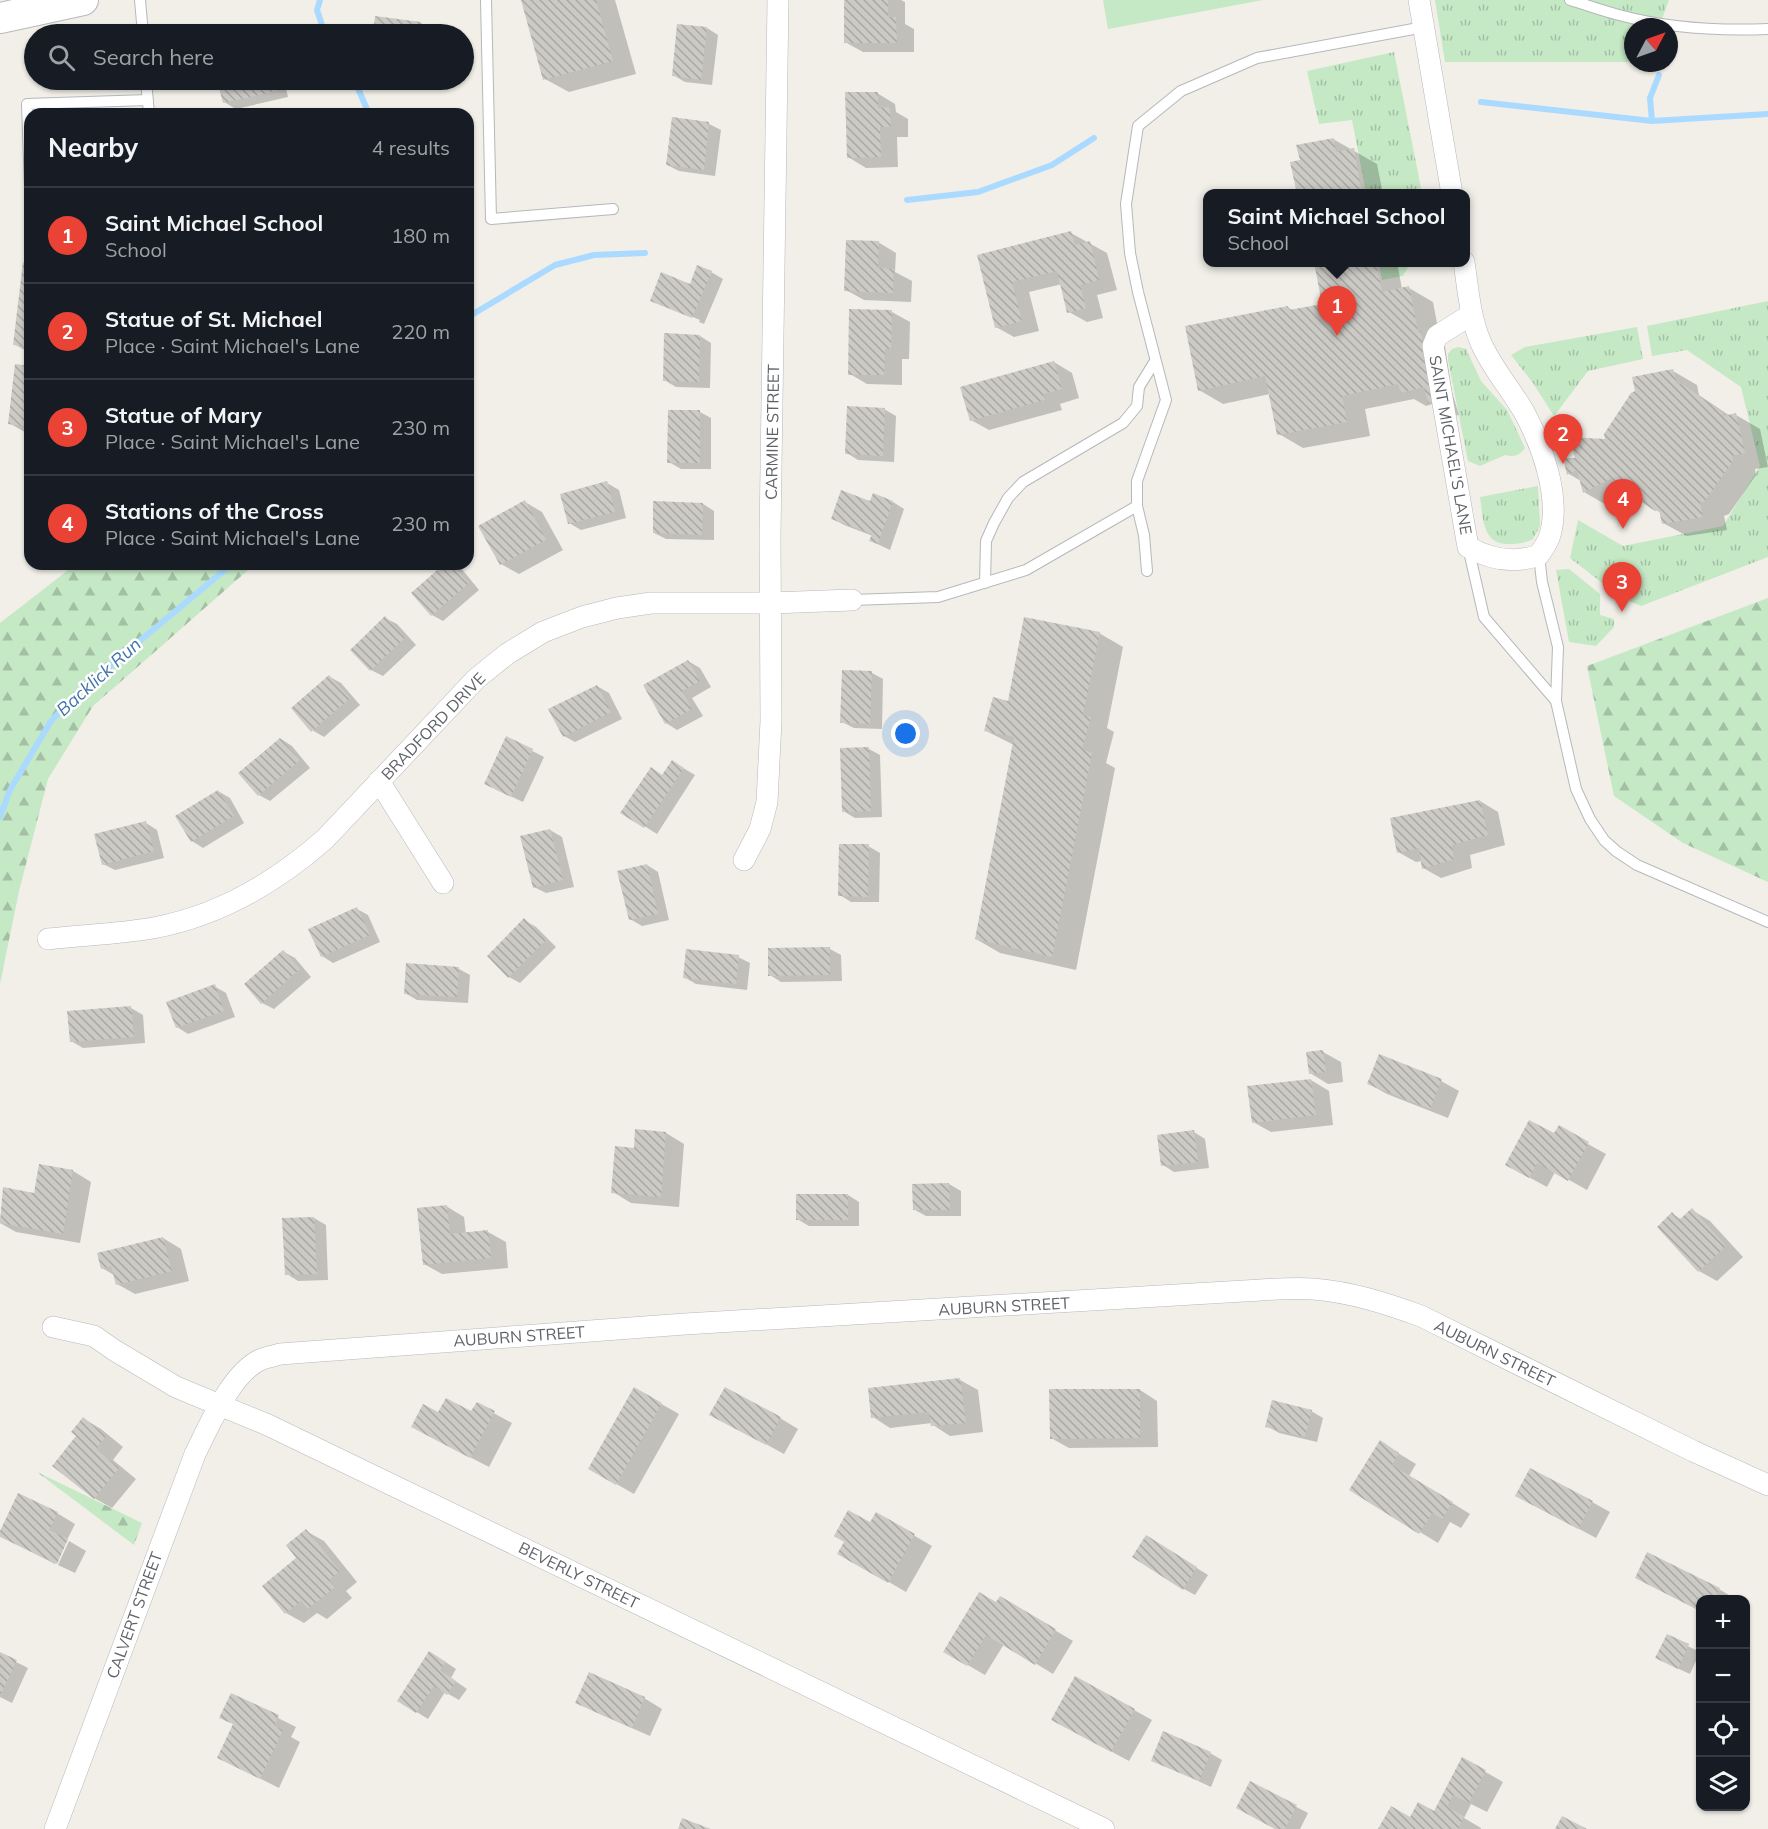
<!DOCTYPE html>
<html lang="en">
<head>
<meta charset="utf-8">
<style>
  body { margin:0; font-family:Mulish,sans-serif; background:#242831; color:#f1f3f6 }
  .controls { position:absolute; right:18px; bottom:18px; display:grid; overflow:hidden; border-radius:12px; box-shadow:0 2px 4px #0004 }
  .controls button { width:54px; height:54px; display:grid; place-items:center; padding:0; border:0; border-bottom:2px solid #363941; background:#171b24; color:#f1f3f6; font:30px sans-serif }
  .compass { position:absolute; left:1624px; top:18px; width:54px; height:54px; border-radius:50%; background:#171b24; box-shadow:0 2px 4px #0004; rotate:49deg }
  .you { position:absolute; left:906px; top:734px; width:21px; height:21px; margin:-15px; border:4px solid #fff; border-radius:50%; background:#1a73e8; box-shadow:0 0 0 9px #1a73e833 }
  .badge { display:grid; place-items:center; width:39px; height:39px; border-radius:50%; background:#ea4335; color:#fff; font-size:20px; font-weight:700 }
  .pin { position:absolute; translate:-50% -50px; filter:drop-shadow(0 2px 3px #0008) }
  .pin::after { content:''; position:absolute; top:32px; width:21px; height:18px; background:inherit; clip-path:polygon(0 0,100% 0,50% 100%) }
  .popup { position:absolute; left:1203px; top:189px; width:267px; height:78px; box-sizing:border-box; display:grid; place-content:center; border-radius:12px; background:#171b24; filter:drop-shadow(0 2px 4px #0005); font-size:20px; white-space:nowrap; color:#9ea1a6 }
  .popup b { font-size:22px; color:#f1f3f6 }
  .popup::after { content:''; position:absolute; left:50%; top:100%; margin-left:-12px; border:12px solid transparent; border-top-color:#171b24 }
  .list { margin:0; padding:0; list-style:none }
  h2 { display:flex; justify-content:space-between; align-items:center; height:78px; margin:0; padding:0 24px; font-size:26px }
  h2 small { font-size:20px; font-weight:400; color:#9ea1a6 }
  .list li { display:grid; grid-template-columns:39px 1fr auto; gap:18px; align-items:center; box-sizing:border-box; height:96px; padding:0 24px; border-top:2px solid #363941 }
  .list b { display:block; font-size:22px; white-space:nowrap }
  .list p { margin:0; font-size:20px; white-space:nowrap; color:#9ea1a6 }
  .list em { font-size:20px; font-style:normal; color:#9ea1a6 }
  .icon { flex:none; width:33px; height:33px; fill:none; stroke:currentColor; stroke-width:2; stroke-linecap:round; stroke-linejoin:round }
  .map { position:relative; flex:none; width:1768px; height:1829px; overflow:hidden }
  .search { position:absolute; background:#171b24; box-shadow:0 2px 4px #0004; left:24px; top:24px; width:450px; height:66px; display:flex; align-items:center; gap:15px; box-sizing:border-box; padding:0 21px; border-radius:33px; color:#9ea1a6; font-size:22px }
  .panel { position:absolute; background:#171b24; box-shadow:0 2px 4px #0004; left:24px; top:108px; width:450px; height:462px; border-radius:18px }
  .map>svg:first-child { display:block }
  .grass { fill:url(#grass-tufts) }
  .forest { fill:url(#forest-firs) }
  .pitch { fill:#c5e8c5 }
  .shadow { fill:#0003 }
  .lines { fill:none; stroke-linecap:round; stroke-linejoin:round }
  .stream { stroke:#aadaff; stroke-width:6 }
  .building { fill:url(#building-back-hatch) }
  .lane-casing { stroke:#b5b8bc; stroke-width:12 }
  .street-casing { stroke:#b5b8bc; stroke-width:22 }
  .secondary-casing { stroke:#b6babf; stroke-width:32 }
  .lane { stroke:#fff; stroke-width:10 }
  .street { stroke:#fff; stroke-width:21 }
  .secondary { stroke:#fff; stroke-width:30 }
  .labels { text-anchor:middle; stroke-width:5; stroke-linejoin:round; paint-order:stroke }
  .street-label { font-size:16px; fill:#5f6368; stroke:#fff }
  .water-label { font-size:18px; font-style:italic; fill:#4174aa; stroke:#fff }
</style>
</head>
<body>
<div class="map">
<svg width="1768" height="1829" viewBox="0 0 1768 1829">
  <defs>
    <pattern id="grass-tufts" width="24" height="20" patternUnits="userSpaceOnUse" patternTransform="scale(1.5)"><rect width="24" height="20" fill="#c5e8c5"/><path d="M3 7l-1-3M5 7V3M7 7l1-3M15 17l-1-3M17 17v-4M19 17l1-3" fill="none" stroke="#a3c0a4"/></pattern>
    <pattern id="forest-firs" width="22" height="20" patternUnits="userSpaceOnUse" patternTransform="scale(1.5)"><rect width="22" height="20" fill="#c5e8c5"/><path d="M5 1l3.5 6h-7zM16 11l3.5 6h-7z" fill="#a3c0a4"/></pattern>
    <pattern id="building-back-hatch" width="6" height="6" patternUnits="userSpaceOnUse" patternTransform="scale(1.5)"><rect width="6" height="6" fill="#cccac5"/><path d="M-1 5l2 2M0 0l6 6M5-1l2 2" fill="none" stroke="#a9a8a4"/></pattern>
  </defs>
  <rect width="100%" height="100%" fill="#f1efe8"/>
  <path class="grass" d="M1435 0H1669L1659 27H1633V62H1445Z
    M1394 52 1422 193H1366L1352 120 1319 124 1307 71Z
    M1379 263V262L1410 263 1403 276 1382 280Z
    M1768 301V557L1641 606 1629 601 1627 588 1610 589 1570 558 1578 520 1623 546 1723 526 1760 466 1741 387 1687 350 1652 356 1647 326Z
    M1637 327 1643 359 1588 371 1554 416 1533 383 1511 355 1525 347Z
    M1458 347 1466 349 1481 381 1507 410 1525 448C1519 456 1514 457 1505 455L1480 466 1468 461 1448 360V354L1452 349Z
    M1538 486 1540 526 1533 539C1526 543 1518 544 1509 544 1482 545 1483 517 1480 497Z
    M1569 569 1600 594V615L1614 619V627L1596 646 1569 642 1556 570Z"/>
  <path class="forest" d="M76 564H255L93 706 48 779 19 891 0 984V623Z
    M1768 598V882L1683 843 1614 796 1587 666Z
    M37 1472 142 1523 134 1545Z"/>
  <path class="pitch" d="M1103 0H1263L1108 29Z"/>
  <path class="shadow" d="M523 0H615L636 74 569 92 545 79Z
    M845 0H901L905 2V24L914 29V52H863L845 42Z
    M376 18 421 23 432 30V34H374Z
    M707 28 718 35 712 85 685 82 673 75Z
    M219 80H284L288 97 236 109 224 102Z
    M877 93 895 104 896 112 908 119V137H897L898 167 866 168 848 157Z
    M673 119 709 124 721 130 715 176 679 171 667 165Z
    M1333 139 1377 164 1383 194H1299L1302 161Z
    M1071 233 1107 253 1117 290 1097 295 1103 318 1087 322 1069 312 1062 284 1029 292 1039 331 1014 337 996 327 979 256Z
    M878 242 896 253 895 272 912 281 911 302 864 300 846 290Z
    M1314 262H1397L1402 289 1409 288 1433 302 1441 344 1445 346 1452 392 1459 415 1454 416 1433 404 1426 406 1414 399 1365 409 1370 436 1303 448 1279 434 1270 394 1223 404 1199 390 1287 307 1294 311 1324 305Z
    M30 264V353L14 344Z
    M711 272 723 279 704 324 699 322 700 320 662 304V306L652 300 691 286Z
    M892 312 910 322 909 359H902V385L867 384 850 374Z
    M700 336 711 343 710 388 676 387 664 380Z
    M1054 362 1072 373 1079 398 1060 404 1062 410 989 430 971 420Z
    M30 368V435L9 423Z
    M1673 371 1697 385 1699 395 1730 416 1736 415 1760 429 1768 467 1755 469 1756 475 1729 514 1724 516 1727 530 1687 536 1663 523 1661 513 1631 494 1608 506 1584 492 1581 481 1569 474 1576 460 1607 440Z
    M884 409 896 416 894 462 858 460 847 453Z
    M700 412 711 418V469H681L669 462Z
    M607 483 619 490 626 518 581 530 569 523Z
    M874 495 893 502 904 509 890 550 871 541 873 536 844 525 833 519 871 503Z
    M525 502 542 512 563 550 519 574 501 564Z
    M703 504 714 511V540L666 539 654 533Z
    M446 564H453L461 568 479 590 443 621 432 615Z
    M385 618 397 624 416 645 383 676 371 670Z
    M1099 633 1123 647 1107 728 1114 732 1106 763 1115 768 1076 970 1000 953 976 939 1014 745 986 731 1009 703Z
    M688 661 700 668 711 687 692 698 703 716 677 730 666 723Z
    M872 673 883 679 882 729 854 728 842 722Z
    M330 677 341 683 360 705 324 737 312 730Z
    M597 686 609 693 622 719 575 742 564 736Z
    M507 738 544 757 523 802 497 790Z
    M281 739 292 746 310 768 270 801 259 795Z
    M869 749 880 755 882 817 855 818 843 811Z
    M673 762 695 775 657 834 622 812 663 776Z
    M218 791 230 798 244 823 203 848 192 841Z
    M1480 801 1498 812 1505 845 1470 855 1472 868 1441 878 1423 868 1422 861 1416 862 1398 852Z
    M146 823 157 830 164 858 115 870 103 864Z
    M550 830 562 837 574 887 546 893 534 887Z
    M868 846 880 853 879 902H851L840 895Z
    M647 865 658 872 669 920 642 926 630 919Z
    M357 909 368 915 380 942 333 963 322 956Z
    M524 920 536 927 556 947 520 983 509 977Z
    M830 949 841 955 842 981 781 982 770 975Z
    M284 952 295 958 311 977 274 1009 262 1003Z
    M738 957 750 963 747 990 696 984 684 977Z
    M459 969 470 975 468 1003 417 1000 405 993Z
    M214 986 226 993 235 1017 188 1034 177 1027Z
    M131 1008 143 1015 145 1043 83 1048 71 1041Z
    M1323 1052 1341 1062 1343 1082 1328 1084 1310 1073Z
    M1311 1080 1329 1091 1333 1125 1271 1132 1253 1122Z
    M1441 1081 1459 1091 1448 1118 1387 1094 1369 1084Z
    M1559 1128 1606 1154 1587 1190 1555 1172 1547 1187 1525 1175Z
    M1194 1132 1205 1139 1209 1168 1174 1172 1163 1165Z
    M666 1133 684 1144 679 1207 631 1203 613 1192 635 1149Z
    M73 1171 91 1182 80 1243 16 1232 0 1223 4 1189 36 1194Z
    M949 1184 961 1191V1216H926L915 1210Z
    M848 1195 859 1202V1226H809L797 1219Z
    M446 1206 464 1217 466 1234 488 1232 506 1242 508 1268 442 1274 424 1264Z
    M1692 1210 1710 1221 1743 1257 1717 1281 1699 1271 1673 1214 1682 1220Z
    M314 1218 326 1225 328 1280 298 1281 287 1274 284 1220Z
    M163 1238 181 1249 189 1281 135 1294 117 1284 114 1275 102 1268Z
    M960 1380 978 1390 983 1432 950 1436 933 1425 932 1423 890 1428 873 1417Z
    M635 1389 679 1414 634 1494 590 1469Z
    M1140 1390 1157 1401 1158 1447 1069 1448 1051 1438Z
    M477 1404 512 1423 489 1467 431 1437 439 1414 472 1413Z
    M1311 1411 1323 1418 1317 1442 1279 1433 1267 1426Z
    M780 1418 798 1429 784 1454 729 1424Z
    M84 1419 101 1429 123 1447 113 1460 136 1479 112 1508 94 1498 78 1435Z
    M1398 1453 1416 1464 1409 1476 1470 1514 1461 1528 1450 1522 1438 1543 1351 1490Z
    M1592 1502 1610 1512 1596 1538 1535 1505Z
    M57 1513 75 1524 55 1564 0 1536V1534Z
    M877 1514 932 1546 906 1592 839 1553 870 1525Z
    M306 1531 324 1541 357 1582 346 1591 352 1598 327 1619 317 1613 304 1623 286 1613Z
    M69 1541 86 1551 75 1573 58 1565Z
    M1158 1544 1208 1575 1195 1595 1184 1589Z
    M1637 1578 1719 1589 1737 1600H1700V1611Z
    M1001 1598 1073 1641 1053 1674 1004 1644 985 1675 945 1652 997 1604Z
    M1667 1636 1700 1652 1690 1674 1668 1664Z
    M0 1654 28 1668 12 1703 0 1697Z
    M441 1659 456 1669 451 1678 467 1689 459 1700 445 1692 428 1719 399 1701Z
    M232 1695 296 1727 291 1737 300 1742 279 1788 219 1758 235 1725 221 1717Z
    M644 1698 662 1709 650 1736 595 1712 577 1702Z
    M1134 1710 1152 1720 1129 1761 1071 1730Z
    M1210 1753 1222 1760 1211 1787 1153 1760Z
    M1463 1759 1503 1782 1487 1812 1471 1804 1464 1818 1481 1828V1829H1382L1434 1813Z
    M1250 1783 1308 1813 1300 1829H1277Z"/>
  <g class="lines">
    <path class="stream" d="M320 0 317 10 325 34
      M351 80 357 86 369 114
      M1481 102 1652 121 1768 114
      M1652 121 1650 98 1659 75
      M907 200 978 192 1052 165 1094 138
      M468 317 555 265 594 255 645 253
      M0 817 10 790 51 721 82 689 232 564"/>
  </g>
  <path class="building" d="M521 0H596L613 61 543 80Z
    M844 0H888V17H896L897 43H844Z
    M375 16 421 22 420 34H373Z
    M677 24 707 27 701 80 672 76Z
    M217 80H274L277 91 223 103Z
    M845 92H878V108L890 107 891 127H880L881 157 847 158Z
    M672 117 709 122 704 170 666 165Z
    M1334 138 1336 152 1354 148 1362 194H1297L1290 162 1300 160 1296 145Z
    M1071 231 1075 245 1090 241 1099 280 1080 285 1086 308 1067 313 1057 271 1012 282 1022 321 995 328 977 255Z
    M846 240 879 241 878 268 894 269 893 293 844 291Z
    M23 262 30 263V347L13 345Z
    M1314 262H1376L1382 292 1409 286 1418 332 1421 331 1428 377 1435 402 1428 403 1424 387 1401 393 1398 384 1342 396 1347 422 1277 435 1265 376 1198 391 1185 326 1288 306 1289 310 1322 304Z
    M697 265 712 271 692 318 650 301 661 272 690 284Z
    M849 309 892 310 891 349H885L884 375H848Z
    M664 333 700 335 699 382 663 381Z
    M1054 361 1062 389 1043 394 1045 400 970 421 960 387Z
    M15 364 30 366V427L8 424Z
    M1673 369 1677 384H1682L1722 412 1723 416 1736 413 1745 453 1732 456 1733 461 1705 501 1700 503 1703 517 1662 524 1659 510 1655 511 1614 484 1612 478 1583 493 1577 470 1567 475 1563 458H1575L1570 437 1605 439 1604 434 1631 393 1635 391 1632 377Z
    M847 406 885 408 883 456 845 454Z
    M668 410H700V463H667Z
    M607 481 615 512 568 524 560 494Z
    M841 490 870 501 873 493 893 501 878 544 869 541 872 534 831 519Z
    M525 500 546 540 500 565 478 526Z
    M653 501 703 503 702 535 653 533Z
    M444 564H452L469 583 431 616 411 593Z
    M385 616 405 638 370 671 350 650Z
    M1024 617 1100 632 1083 715 1091 717 1082 749 1092 753 1052 957 975 939 1014 737 984 731 993 697 1008 701Z
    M688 660 700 681 682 691 692 709 665 724 643 685Z
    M842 670 872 671 870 724 840 723Z
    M329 675 350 698 311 732 291 708Z
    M597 685 611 712 563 737 548 709Z
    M506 736 533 749 511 797 484 784Z
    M280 738 300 760 258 796 238 773Z
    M869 747 871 811 842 812 840 748Z
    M672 760 684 768 644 828 620 813 651 767 662 775Z
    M218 790 234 816 191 842 175 816Z
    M1480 800 1488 835 1452 845 1454 859 1422 869 1419 848 1397 853 1390 818Z
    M146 821 154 851 102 865 94 834Z
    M550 829 563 880 533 888 520 836Z
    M839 844H869L868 897 838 896Z
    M647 864 658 914 629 920 617 871Z
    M357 907 370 935 321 957 308 929Z
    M524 918 546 940 508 978 487 956Z
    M830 947V975L768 976V948Z
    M686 949 739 955 736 984 683 978Z
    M283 950 300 969 261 1004 244 984Z
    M406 963 459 967 457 997 404 994Z
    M215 984 224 1011 176 1028 166 1002Z
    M131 1006 134 1037 70 1042 67 1011Z
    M1323 1050 1326 1072 1309 1074 1306 1052Z
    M1379 1054 1442 1079 1430 1109 1367 1084Z
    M1311 1079 1316 1115 1252 1123 1247 1086Z
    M1529 1120 1554 1133 1559 1125 1589 1142 1568 1181 1537 1163 1529 1178 1505 1165Z
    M635 1129 666 1132 661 1197 611 1193 615 1146 634 1148Z
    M1194 1130 1198 1162 1161 1166 1157 1135Z
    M39 1164 73 1170 63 1234 0 1223 3 1187 34 1193Z
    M949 1183 950 1210H913L912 1184Z
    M796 1194H848V1220H796Z
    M447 1205 450 1234 488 1230 491 1258 423 1265 417 1208Z
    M1692 1208 1726 1246 1698 1272 1657 1227 1672 1212 1679 1220Z
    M314 1217 317 1274 285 1275 282 1218Z
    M163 1237 172 1271 116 1285 111 1266 101 1269 97 1253Z
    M960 1378 966 1423 931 1426 929 1412 871 1418 868 1388Z
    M634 1387 662 1403 616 1485 588 1469Z
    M725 1387 781 1417 766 1445 709 1415Z
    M1049 1389H1140V1438L1050 1439Z
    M446 1398 471 1411 477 1402 495 1411 470 1458 411 1427 423 1404 438 1412Z
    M1272 1400 1312 1410 1305 1437 1265 1427Z
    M83 1417 106 1436 96 1449 119 1468 94 1499 52 1466 76 1436 71 1432Z
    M1380 1440 1399 1453 1392 1465 1453 1502 1442 1519 1432 1513 1419 1534 1349 1490Z
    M1530 1468 1593 1501 1578 1529 1515 1496Z
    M18 1493 58 1512 49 1530 68 1539 57 1564 0 1537V1531Z
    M848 1510 870 1522 876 1512 915 1534 888 1583 837 1554 844 1542 834 1536Z
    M306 1529 340 1571 329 1580 335 1587 308 1609 301 1601 285 1614 262 1586 296 1558 286 1545Z
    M1146 1535 1197 1567 1183 1590 1132 1557Z
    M1647 1552 1720 1588 1714 1600H1700V1611L1635 1578Z
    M979 1592 996 1602 1000 1596 1056 1629 1035 1665 986 1635 967 1666 943 1652Z
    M1667 1634 1689 1644 1678 1669 1655 1658Z
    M429 1651 446 1662 440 1670 456 1681 447 1695 434 1686 416 1713 397 1701Z
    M0 1652 17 1660 0 1696Z
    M589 1672 645 1697 632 1728 575 1703Z
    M1075 1676 1135 1709 1111 1752 1051 1720Z
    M231 1693 279 1715 274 1726 283 1730 260 1779 217 1758 233 1724 219 1718Z
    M1163 1731 1211 1752 1199 1781 1151 1761Z
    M1462 1757 1486 1770 1469 1803 1453 1795 1447 1807 1464 1816 1458 1829H1378L1391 1806 1410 1817 1418 1802 1434 1811Z
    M1250 1781 1297 1805 1285 1829H1275L1236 1808Z
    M1562 1816 1587 1829H1555Z
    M682 1818 711 1829H678Z"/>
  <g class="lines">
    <defs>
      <path id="lane" d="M140 0 143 34
        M486 0 491 219 613 209
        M1570 0C1587 5 1603 11 1619 15 1667 28 1719 31 1768 29
        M146 80 149 114
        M30 187 27 104 148 100
        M1137 506 1144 535 1147 571
        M1468 547 1484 617 1556 701
        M1539 555 1542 582 1558 647 1556 701 1576 789 1590 819 1604 840 1616 851 1637 865 1768 922
        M985 583 986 541 994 523 1008 498 1023 482 1123 423 1137 406 1139 387 1155 361
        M852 600 938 597 1026 570 1137 506V481L1166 400 1138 292 1130 253 1126 204 1138 126 1181 91 1257 58 1424 27"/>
      <path id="street" d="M1419 0 1452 194
        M1464 262C1468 289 1470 318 1481 343 1492 368 1510 388 1524 412 1542 445 1561 497 1550 535 1548 542 1543 549 1539 555 1514 564 1491 560 1468 547L1433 346 1437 336 1472 314
        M379 781 443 883
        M744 860 760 829 767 802 771 721 770 536 778 0
        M48 939C83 935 118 934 153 928 219 916 275 883 325 839L476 679 507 654 543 632 582 617 617 608 651 603H771L852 600
        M53 1327 94 1336 114 1350 176 1387 268 1425 1104 1829
        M55 1829 195 1454C209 1426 232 1371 262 1359 268 1357 274 1356 280 1354L685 1324 1244 1291C1267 1290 1291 1287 1313 1289 1351 1292 1385 1303 1421 1316L1693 1451 1768 1485"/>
      <path id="secondary" d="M0 18 83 0"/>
    </defs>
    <use href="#lane" class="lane-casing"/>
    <use href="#street" class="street-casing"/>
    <use href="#secondary" class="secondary-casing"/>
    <use href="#lane" class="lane"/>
    <use href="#street" class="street"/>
    <use href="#secondary" class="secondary"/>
  </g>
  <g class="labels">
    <g class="street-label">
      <text transform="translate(772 432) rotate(-89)" y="6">CARMINE STREET</text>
      <text transform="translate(1451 445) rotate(80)" y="6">SAINT MICHAEL'S LANE</text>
      <text transform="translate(433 726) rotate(-46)" y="6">BRADFORD DRIVE</text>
      <text transform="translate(1004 1306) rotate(-3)" y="6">AUBURN STREET</text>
      <text transform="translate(519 1336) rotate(-4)" y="6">AUBURN STREET</text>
      <text transform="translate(1495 1353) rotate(26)" y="6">AUBURN STREET</text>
      <text transform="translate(579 1575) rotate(26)" y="6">BEVERLY STREET</text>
      <text transform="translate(134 1615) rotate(-70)" y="6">CALVERT STREET</text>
    </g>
    <g class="water-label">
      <text transform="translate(99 677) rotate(-42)" y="6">Backlick Run</text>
    </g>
  </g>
</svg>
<div class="controls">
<button>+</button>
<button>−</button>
<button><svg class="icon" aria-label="locate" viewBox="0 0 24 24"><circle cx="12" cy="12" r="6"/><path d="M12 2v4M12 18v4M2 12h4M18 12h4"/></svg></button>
<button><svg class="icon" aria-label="layers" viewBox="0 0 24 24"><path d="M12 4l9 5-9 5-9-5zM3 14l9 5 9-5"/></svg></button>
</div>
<svg class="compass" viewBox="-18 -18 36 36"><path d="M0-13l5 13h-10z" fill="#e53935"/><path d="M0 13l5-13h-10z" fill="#9ea1a6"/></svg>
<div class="you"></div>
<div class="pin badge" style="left:1337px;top:336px">1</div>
<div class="popup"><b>Saint Michael School</b>School</div>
<div class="pin badge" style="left:1563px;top:464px">2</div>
<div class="pin badge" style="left:1622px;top:612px">3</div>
<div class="pin badge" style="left:1623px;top:529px">4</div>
<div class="search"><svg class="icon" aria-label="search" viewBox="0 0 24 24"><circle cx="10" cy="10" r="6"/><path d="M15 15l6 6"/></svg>Search here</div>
<section class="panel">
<h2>Nearby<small>4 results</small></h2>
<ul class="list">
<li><span class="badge">1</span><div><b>Saint Michael School</b><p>School</p></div><em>180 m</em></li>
<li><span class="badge">2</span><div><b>Statue of St. Michael</b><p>Place · Saint Michael's Lane</p></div><em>220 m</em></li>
<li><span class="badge">3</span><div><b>Statue of Mary</b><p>Place · Saint Michael's Lane</p></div><em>230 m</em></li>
<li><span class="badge">4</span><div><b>Stations of the Cross</b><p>Place · Saint Michael's Lane</p></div><em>230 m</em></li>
</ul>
</section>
</div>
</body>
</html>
